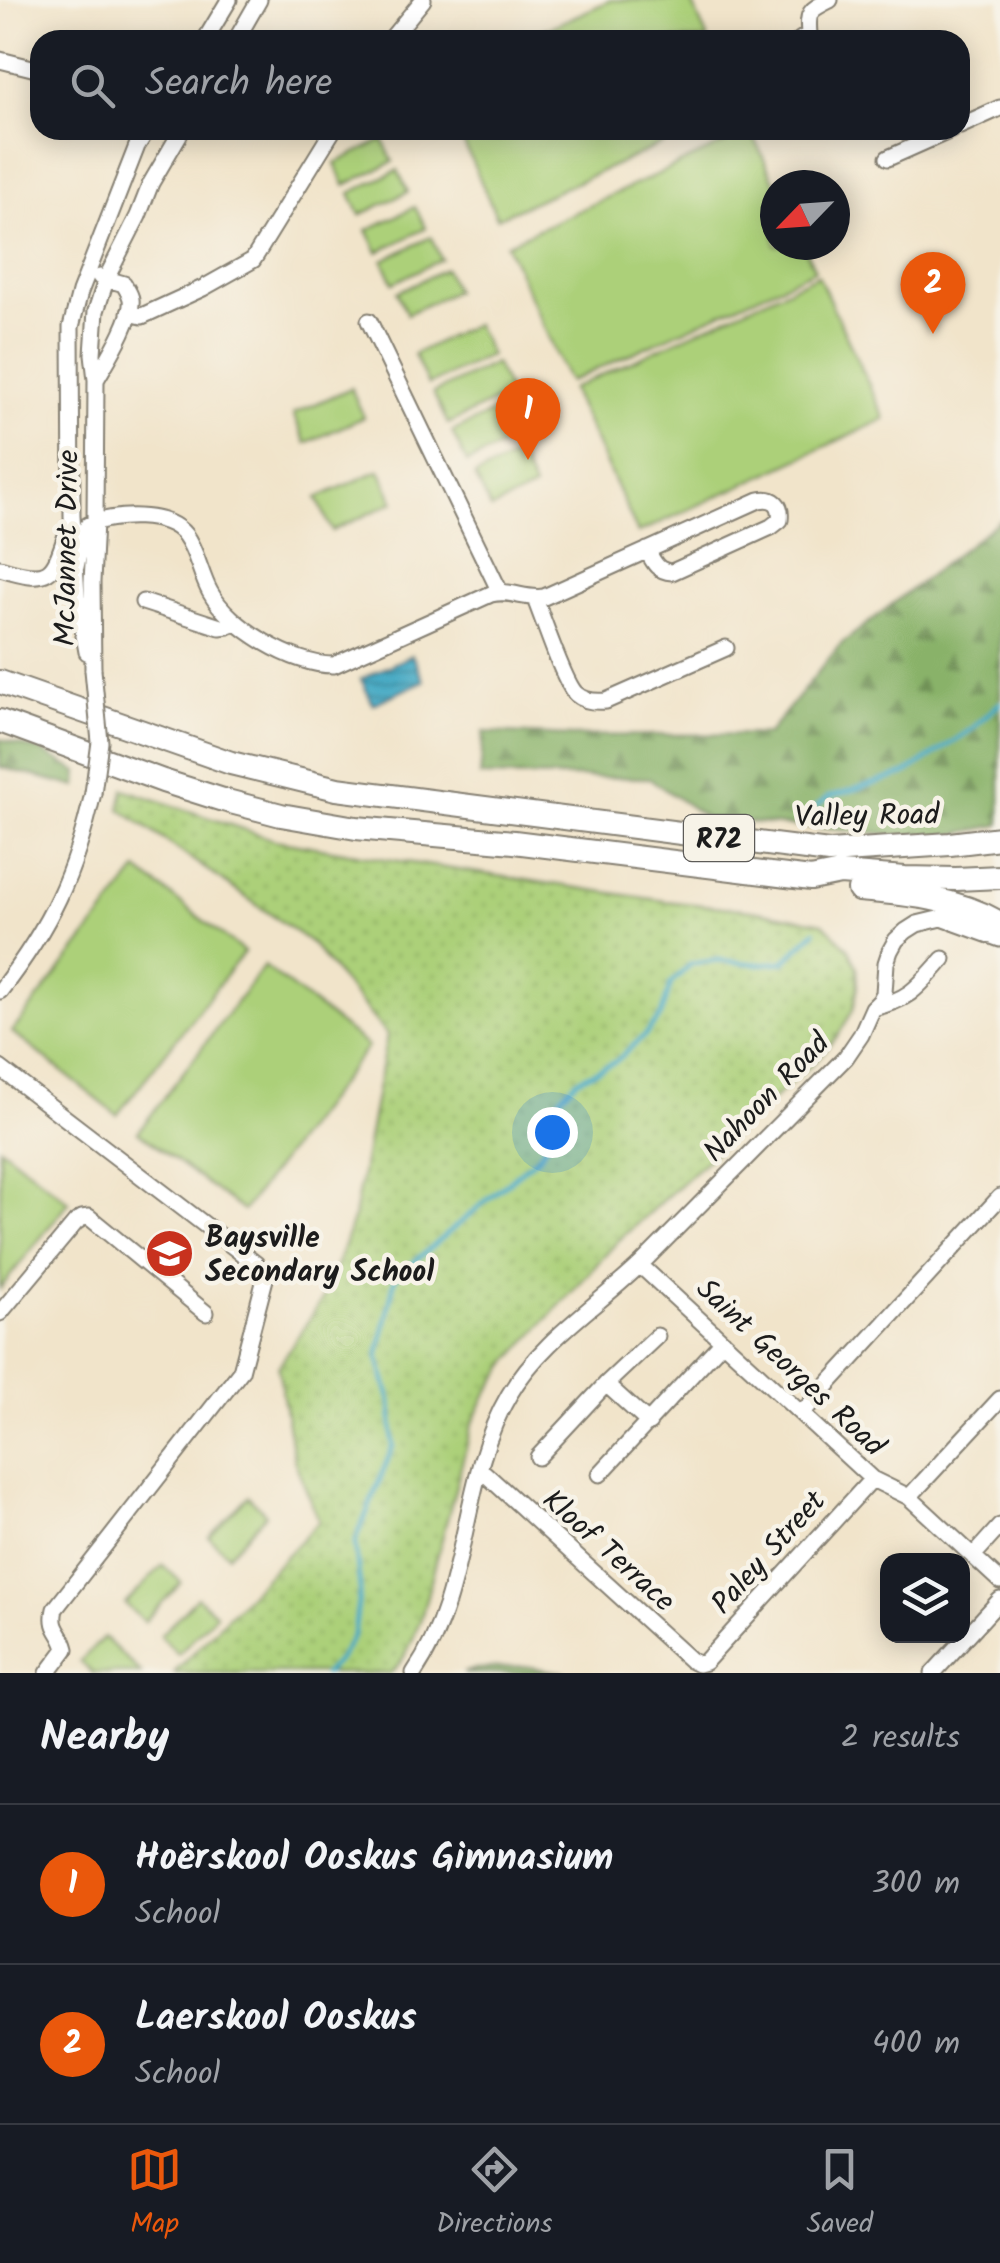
<!DOCTYPE html>
<html lang="en">
<head>
<meta charset="utf-8">
<style>
  body { margin:0; font-family:Kalam,sans-serif; background:#20242c; color:#f1f3f6 }
  .controls { position:absolute; right:30px; bottom:30px; display:grid; overflow:hidden; border-radius:20px; box-shadow:0 5px 25px #0003 }
  .controls button { width:90px; height:90px; display:grid; place-items:center; padding:0; border:0; border-bottom:2px solid #363941; background:#171b24; color:#f1f3f6; font:50px sans-serif }
  .compass { position:absolute; left:760px; top:170px; width:90px; height:90px; border-radius:50%; background:#171b24; box-shadow:0 5px 25px #0003; rotate:245deg }
  .you { position:absolute; left:552px; top:1132px; width:35px; height:35px; margin:-25px; border:8px solid #fff; border-radius:50%; background:#1a73e8; box-shadow:0 0 0 15px #1a73e833 }
  .badge { display:grid; place-items:center; width:65px; height:65px; border-radius:50%; background:#ea580c; color:#fff; font-size:32px; font-weight:700 }
  .pin { position:absolute; translate:-50% -82px; filter:drop-shadow(0 2px 5px #0008) }
  .pin::after { content:''; position:absolute; top:52px; width:35px; height:30px; background:inherit; clip-path:polygon(0 0,100% 0,50% 100%) }
  .list { margin:0; padding:0; list-style:none }
  h2 { display:flex; justify-content:space-between; align-items:center; height:130px; margin:0; padding:0 40px; font-size:42px }
  h2 small { font-size:32px; font-weight:400; color:#9ea1a6 }
  .list li { display:grid; grid-template-columns:65px 1fr auto; gap:30px; align-items:center; box-sizing:border-box; height:160px; padding:0 40px; border-top:2px solid #363941 }
  .list b { display:block; font-size:38px; white-space:nowrap }
  .list p { margin:0; font-size:32px; white-space:nowrap; color:#9ea1a6 }
  .list em { font-size:32px; font-style:normal; color:#9ea1a6 }
  .icon { flex:none; width:55px; height:55px; fill:none; stroke:currentColor; stroke-width:2; stroke-linecap:round; stroke-linejoin:round }
  .map { position:relative; flex:none; width:1000px; height:1673px; overflow:hidden }
  .search { position:absolute; background:#171b24; box-shadow:0 5px 25px #0003; left:30px; right:30px; top:30px; height:110px; display:flex; align-items:center; gap:25px; box-sizing:border-box; padding:0 35px; border-radius:30px; color:#9ea1a6; font-size:38px }
  .sheet { height:450px; background:#171b24 }
  nav { display:flex; justify-content:space-around; align-items:center; box-sizing:border-box; height:140px; border-top:2px solid #363941; background:#171b24; font-size:28px; color:#9ea1a6 }
  nav a { display:grid; justify-items:center; gap:5px }
  nav .on { color:#ea580c }
  .map>svg:first-child { display:block }
  .grass { fill:#acd079; stroke:#64764a; stroke-width:2.5 }
  .forest { fill:url(#forest-firs); stroke:#526742; stroke-width:2.5 }
  .park { fill:url(#park-dots); stroke:#64764a; stroke-width:2.5 }
  .water { fill:url(#water-rules); stroke:#316370; stroke-width:2.5 }
  .lines { fill:none; stroke-linecap:round; stroke-linejoin:round }
  .stream { stroke:#46aac5; stroke-width:5 }
  .minor-casing { stroke:#868073; stroke-width:19 }
  .highway-casing { stroke:#868073; stroke-width:26 }
  .minor { stroke:#fff; stroke-width:15 }
  .highway { stroke:#fff; stroke-width:22 }
  .minor-bridge-casing { stroke:#868073; stroke-width:19; stroke-linecap:butt }
  .minor-bridge { stroke:#fff; stroke-width:15 }
  .labels { text-anchor:middle; stroke-width:9; stroke-linejoin:round; paint-order:stroke }
  .shield { fill:#f7f3e8; stroke:#5e5c59; stroke-width:2.5 }
  .shield-label { font-size:28px; font-weight:bold; fill:#1c1c1c }
  .street-label { font-size:30px; fill:#1c1c1c; stroke:#f7f3e8 }
  .poi-label { font-size:30px; font-weight:bold; fill:#1c1c1c; stroke:#f7f3e8; text-anchor:start }
</style>
</head>
<body>
<div class="map">
<svg width="1000" height="1673" viewBox="0 0 1000 1673">
  <defs>
    <pattern id="forest-firs" width="22" height="20" patternUnits="userSpaceOnUse" patternTransform="scale(2.5)"><rect width="22" height="20" fill="#89b269"/><path d="M5 1l3.5 6h-7zM16 11l3.5 6h-7z" fill="#6f9056"/></pattern>
    <pattern id="park-dots" width="8" height="8" patternUnits="userSpaceOnUse" patternTransform="scale(2.5)"><rect width="8" height="8" fill="#acd079"/><path d="M2 2h.1M6 6h.1" fill="none" stroke="#93b268" stroke-width="1.8" stroke-linecap="round"/></pattern>
    <pattern id="water-rules" width="6" height="5" patternUnits="userSpaceOnUse" patternTransform="scale(2.5)"><rect width="6" height="5" fill="#46aac5"/><path d="M0 2.5h6" fill="none" stroke="#3a8a9f"/></pattern>
  </defs>
  <rect width="100%" height="100%" fill="#f7f3e8"/>
  <filter id="ink" filterUnits="userSpaceOnUse"><feTurbulence type="fractalNoise" baseFrequency=".01" numOctaves="2"/><feDisplacementMap in="SourceGraphic" scale="20" xChannelSelector="R" yChannelSelector="G"/><feConvolveMatrix kernelMatrix="1 2 1 2 8 2 1 2 1" color-interpolation-filters="sRGB"/></filter>
  <filter id="wash" filterUnits="userSpaceOnUse"><feTurbulence type="fractalNoise" baseFrequency=".0048" numOctaves="4" result="noise"/><feDisplacementMap in="SourceGraphic" scale="40" xChannelSelector="R" yChannelSelector="G"/><feGaussianBlur stdDeviation="2.25" result="paint"/><feColorMatrix in="noise" values="0 0 0 0 0 0 0 0 0 0 0 0 0 0 0 0 0 1.4 0 .05"/><feComposite in="paint" operator="in"/></filter>
  <g filter="url(#wash)">
    <rect width="100%" height="100%" fill="#f1e4ca"/>
    <path class="grass" d="M611 0H691L708 40H522Z
      M458 130H693L497 218Z
      M751 131 776 185 775 245H803L815 270 569 382 506 244Z
      M383 140 393 162 345 185 335 163Z
      M398 170 408 192 360 215 350 193Z
      M415 207 426 228 378 252 367 230Z
      M431 237 441 259 393 283 383 260Z
      M445 269 455 291 407 314 397 292Z
      M818 275 885 419 638 533 571 389Z
      M475 324 490 355 428 385 414 354Z
      M495 363 510 394 448 424 433 393Z
      M351 388 364 417 306 443 293 414Z
      M514 402 529 433 467 463 452 432Z
      M518 455 534 488 491 509 475 476Z
      M380 470 394 502 332 531 317 498Z
      M138 870 244 952 117 1115 12 1032Z
      M264 966 368 1046 243 1211 138 1132Z
      M0 1147 69 1202 0 1289Z
      M248 1496 266 1514 228 1555 209 1537Z
      M163 1565 181 1582 144 1622 125 1604Z
      M197 1597 216 1614 178 1654 160 1636Z
      M104 1637 141 1673H92L80 1661Z"/>
    <path class="forest" d="M1000 520V825L935 838 708 819 648 778 480 776 484 732 571 736 768 734 840 645Z
      M0 739 41 751 78 772 77 787 0 767Z
      M524 1666 566 1673H463L476 1669Z"/>
    <path class="park" d="M124 789 275 840 373 857 665 901 752 910 823 923 849 949 857 967 858 987 853 1010 839 1034 819 1058 619 1240 509 1361 486 1395 472 1425 421 1618C413 1638 407 1659 390 1673H174L319 1521 294 1460 278 1367 327 1292 354 1217 387 1035 310 942 120 809Z"/>
    <path class="water" d="M412 655 424 681 373 704 361 679Z"/>
    <g class="lines">
      <path class="stream" d="M817 806 829 797 905 774 972 729 1000 703
        M325 1673 339 1659 354 1634 360 1588 355 1543 393 1446 391 1402 378 1357 395 1278 540 1155 555 1127 561 1096 577 1080 615 1062 645 1035 661 1016 671 983 691 964 718 960 758 964 784 962 815 931"/>
    </g>
  </g>
  <g filter="url(#ink)">
    <g class="lines">
      <defs>
        <path id="minor" d="M205 40 229 0
          M236 40 259 0
          M390 40 423 0
          M800 40 809 34C807 11 810 10 830 0
          M0 60 40 70
          M960 126 1000 108
          M888 158 951 130
          M129 313 142 316 203 288 253 260 333 130
          M369 321 500 592
          M96 380C106 362 134 319 131 299 130 293 126 289 124 284L100 277
          M76 567 82 539 88 525C113 514 167 511 185 535 197 551 200 574 210 592 229 627 294 666 334 665L491 594C510 589 525 600 544 597L759 500C774 497 782 504 780 520L771 527 672 572C657 571 654 563 647 550
          M0 568C53 584 53 575 69 526
          M535 599C543 618 564 683 576 694 584 701 596 702 606 701L726 648
          M143 602 220 627 228 626 235 623
          M87 652 77 597 72 516 71 327 80 292 137 146 147 130
          M93 670 92 582 95 522 96 380 93 354 96 311 107 277 138 216 151 183 182 130
          M0 991C51 925 75 874 93 793
          M873 1008C911 999 918 987 943 959
          M0 1068 256 1264 263 1273 265 1279 241 1371 55 1609C50 1630 62 1631 66 1649L48 1673
          M640 1265 872 1479 909 1497 1000 1581
          M0 1313 76 1222 82 1218 89 1217 206 1313
          M802 1413 1000 1197
          M649 1423 606 1384 657 1336
          M538 1457 606 1384
          M480 1469 690 1660 698 1664 705 1662 872 1479
          M600 1474 723 1341
          M909 1497 1000 1399
          M973 1556 1000 1526
          M414 1673C471 1590 459 1480 509 1395 541 1340 599 1305 643 1262 711 1194 778 1125 846 1057L861 1035 873 1008 880 1001 884 993 886 963 890 951 896 940 906 931 917 924 942 918 1000 939
          M933 1673 1000 1600"/>
        <path id="highway" d="M0 682 231 763 337 789 829 852 950 844 1000 838
          M0 721 163 781 223 800 281 815 356 828 514 842 811 879 840 873 905 878 956 879 1000 877
          M859 890C908 894 956 898 1000 923"/>
      </defs>
      <use href="#minor" class="minor-casing"/>
      <use href="#highway" class="highway-casing"/>
      <use href="#minor" class="minor"/>
      <use href="#highway" class="highway"/>
      <defs>
        <path id="minor-bridge" d="M93 670 100 742 93 793"/>
      </defs>
      <use href="#minor-bridge" class="minor-bridge-casing"/>
      <use href="#minor-bridge" class="minor-bridge"/>
    </g>
  </g>
  <defs>
    <symbol id="school-disc" viewBox="-11 -11 22 22"><circle r="9.5" fill="#c8321e" stroke="#f7f3e8"/><path d="M0-5L7-2L0 1L-7-2ZM-4 1L0 2.5L4 1V4Q0 6-4 4Z" fill="#fff"/></symbol>
  </defs>
  <g fill-rule="evenodd">
    <use href="#school-disc" x="142" y="1226" width="55" height="55"/>
  </g>
  <g class="labels">
    <rect class="shield" x="684" y="815" width="70" height="46" rx="8"/>
    <g class="shield-label">
      <text x="719" y="848">R72</text>
    </g>
    <g class="street-label">
      <text transform="translate(66 548) rotate(-89)" y="10">McJannet Drive</text>
      <text transform="translate(867 815) rotate(-1)" y="10">Valley Road</text>
      <text transform="translate(766 1097) rotate(-46)" y="10">Nahoon Road</text>
      <text transform="translate(791 1367) rotate(43)" y="10">Saint Georges Road</text>
      <text transform="translate(609 1550) rotate(42)" y="10">Kloof Terrace</text>
      <text transform="translate(768 1552) rotate(-48)" y="10">Paley Street</text>
    </g>
    <g class="poi-label">
      <text x="205" y="1247">Baysville<tspan x="205" dy="34">Secondary School</tspan></text>
    </g>
  </g>
</svg>
<div class="controls">
<button><svg class="icon" aria-label="layers" viewBox="0 0 24 24"><path d="M12 4l9 5-9 5-9-5zM3 14l9 5 9-5"/></svg></button>
</div>
<svg class="compass" viewBox="-18 -18 36 36"><path d="M0-13l5 13h-10z" fill="#e53935"/><path d="M0 13l5-13h-10z" fill="#9ea1a6"/></svg>
<div class="you"></div>
<div class="pin badge" style="left:528px;top:460px">1</div>
<div class="pin badge" style="left:933px;top:334px">2</div>
<div class="search"><svg class="icon" aria-label="search" viewBox="0 0 24 24"><circle cx="10" cy="10" r="6"/><path d="M15 15l6 6"/></svg>Search here</div>
</div>
<section class="sheet">
<h2>Nearby<small>2 results</small></h2>
<ul class="list">
<li><span class="badge">1</span><div><b>Hoërskool Ooskus Gimnasium</b><p>School</p></div><em>300 m</em></li>
<li><span class="badge">2</span><div><b>Laerskool Ooskus</b><p>School</p></div><em>400 m</em></li>
</ul>
</section>
<nav>
<a class="on"><svg class="icon" aria-label="map" viewBox="0 0 24 24"><path d="M3 6l6-2 6 2 6-2v14l-6 2-6-2-6 2zM9 4v14M15 6v14"/></svg>Map</a>
<a><svg class="icon" aria-label="directions" viewBox="0 0 24 24"><path d="M12 3l9 9-9 9-9-9zM9 14v-3h6M13 9l2 2-2 2"/></svg>Directions</a>
<a><svg class="icon" aria-label="saved" viewBox="0 0 24 24"><path d="M7 4h10v16l-5-4-5 4z"/></svg>Saved</a>
</nav>
</body>
</html>
